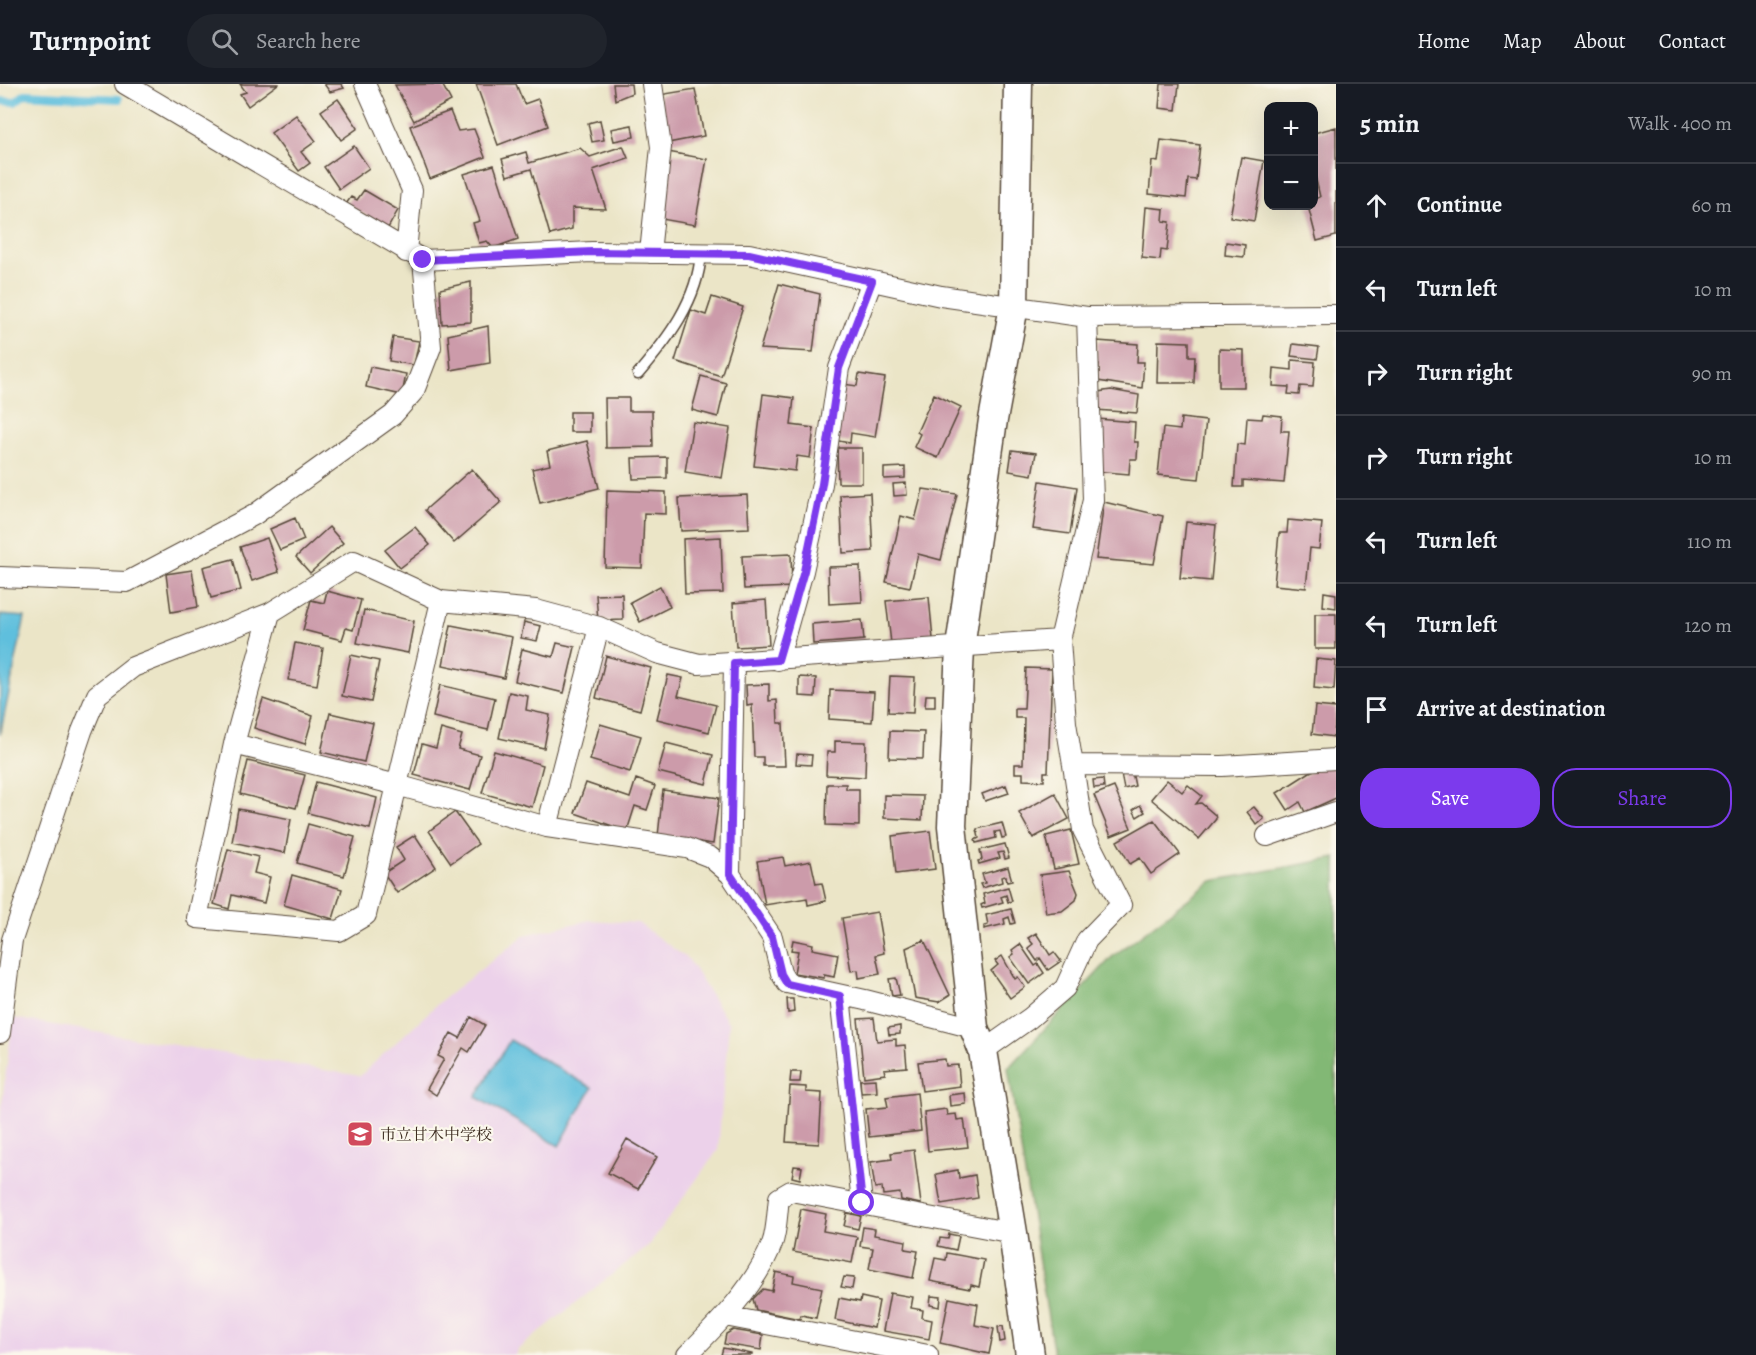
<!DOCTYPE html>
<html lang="en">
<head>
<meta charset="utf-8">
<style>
  body { margin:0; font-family:Alegreya,"Noto Serif JP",serif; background:#20242c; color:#f1f3f6 }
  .controls { position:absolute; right:18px; top:18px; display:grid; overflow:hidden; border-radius:12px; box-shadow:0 6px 24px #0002 }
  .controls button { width:54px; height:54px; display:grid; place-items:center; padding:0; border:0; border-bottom:2px solid #363941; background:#171b24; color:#f1f3f6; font:30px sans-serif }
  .stop { position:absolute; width:18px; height:18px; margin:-14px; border:4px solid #7c3aed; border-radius:50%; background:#fff }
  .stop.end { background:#7c3aed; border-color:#fff; box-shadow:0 2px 6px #0008 }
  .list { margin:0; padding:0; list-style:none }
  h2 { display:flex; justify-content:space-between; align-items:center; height:78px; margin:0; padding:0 24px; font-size:26px }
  h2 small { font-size:20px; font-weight:400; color:#9ea1a6 }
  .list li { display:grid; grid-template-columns:39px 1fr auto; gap:18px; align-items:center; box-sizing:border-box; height:84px; padding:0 24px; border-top:2px solid #363941 }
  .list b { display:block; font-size:22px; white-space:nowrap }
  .list em { font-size:20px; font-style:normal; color:#9ea1a6 }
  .actions { display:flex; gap:12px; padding:18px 24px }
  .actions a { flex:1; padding:14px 0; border:2px solid #7c3aed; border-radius:24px; text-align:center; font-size:21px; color:#7c3aed }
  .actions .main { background:#7c3aed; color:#fff }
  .icon { flex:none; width:33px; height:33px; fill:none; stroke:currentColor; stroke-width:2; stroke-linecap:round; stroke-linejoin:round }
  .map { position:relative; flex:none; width:1336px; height:1271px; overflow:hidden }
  header { display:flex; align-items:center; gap:36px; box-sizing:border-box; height:84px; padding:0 30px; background:#171b24; border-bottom:2px solid #363941 }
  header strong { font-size:28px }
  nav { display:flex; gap:33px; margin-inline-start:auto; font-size:21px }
  .search { width:420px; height:54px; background:#20242c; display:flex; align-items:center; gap:15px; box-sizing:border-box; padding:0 21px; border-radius:33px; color:#9ea1a6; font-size:22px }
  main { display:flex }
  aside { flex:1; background:#171b24 }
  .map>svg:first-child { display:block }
  .built { fill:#ecd1ea }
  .forest { fill:#82b874; stroke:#5e7149; stroke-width:1.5 }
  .water { fill:#5fbfdd; stroke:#4d747e; stroke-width:1.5 }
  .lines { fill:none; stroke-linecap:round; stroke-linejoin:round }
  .stream { stroke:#5fbfdd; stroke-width:8 }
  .building { fill:#cc9baa }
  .lane-casing { stroke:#554637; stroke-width:13 }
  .street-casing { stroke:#554637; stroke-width:22 }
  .secondary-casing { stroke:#554637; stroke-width:31 }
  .lane { stroke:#fff; stroke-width:10 }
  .street { stroke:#fff; stroke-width:20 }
  .secondary { stroke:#fff; stroke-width:28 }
  .route { stroke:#7c3aed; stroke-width:8 }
  .labels { text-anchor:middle; stroke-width:4.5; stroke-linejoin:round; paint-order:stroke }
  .poi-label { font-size:16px; fill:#3b2a1e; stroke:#fbf7ec; text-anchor:start }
</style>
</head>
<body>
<header>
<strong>Turnpoint</strong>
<div class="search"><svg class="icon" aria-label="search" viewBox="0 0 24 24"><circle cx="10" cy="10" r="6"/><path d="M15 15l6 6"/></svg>Search here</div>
<nav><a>Home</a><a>Map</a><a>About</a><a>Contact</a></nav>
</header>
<main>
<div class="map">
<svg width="1336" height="1271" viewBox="0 0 1336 1271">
  <rect width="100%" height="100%" fill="#fbf7ec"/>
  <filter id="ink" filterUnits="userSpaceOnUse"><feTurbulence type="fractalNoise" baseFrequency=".0167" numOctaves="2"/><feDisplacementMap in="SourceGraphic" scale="12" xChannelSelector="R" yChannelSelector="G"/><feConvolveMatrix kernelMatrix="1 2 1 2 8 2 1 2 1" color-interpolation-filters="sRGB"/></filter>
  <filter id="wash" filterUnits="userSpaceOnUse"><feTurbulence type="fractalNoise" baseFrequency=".008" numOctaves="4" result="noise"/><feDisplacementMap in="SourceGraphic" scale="24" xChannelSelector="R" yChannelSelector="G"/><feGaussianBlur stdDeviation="1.35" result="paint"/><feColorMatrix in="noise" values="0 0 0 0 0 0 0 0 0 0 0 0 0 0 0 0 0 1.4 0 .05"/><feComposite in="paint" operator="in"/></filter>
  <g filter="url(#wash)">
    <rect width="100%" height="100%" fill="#ebe5c7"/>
    <path class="built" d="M590 836 638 839 689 876 729 940 718 1066 649 1161 518 1265 515 1271H0V1034L13 934 360 992 443 915 525 851Z"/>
    <path class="forest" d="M1336 774V1271H1054L1008 984 1112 873 1212 797Z"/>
    <path class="water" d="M0 531 25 533 0 651Z
      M510 956 592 1004 559 1062 476 1013Z"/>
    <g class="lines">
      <path class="stream" d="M0 17 15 18 25 10 119 15"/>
    </g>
    <g id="blocks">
      <path class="building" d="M240 0H278L248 22 240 10 246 8Z
        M324 0H341L344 4 330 8Z
        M442 0 451 17 414 37 395 1Z
        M476 0H516L524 20 538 15 548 42 498 61Z
        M613 0H631L632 9 615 16Z
        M1161 0H1179L1176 26 1159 24Z
        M695 5 704 52 668 59 659 11Z
        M338 15 358 44 341 56 321 27Z
        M450 27 458 47 474 45 485 73 430 95 410 42Z
        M296 31 316 57 301 68 310 79 299 87 271 49Z
        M600 36 604 56 592 58 588 39Z
        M632 41 634 53 614 57 611 45Z
        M1336 43V152L1317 157 1308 122H1314V115L1320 113 1314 87V49Z
        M1161 56 1200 61 1196 96 1188 95 1186 114 1149 110 1152 77 1158 78Z
        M354 62 369 84 339 105 324 83Z
        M623 62 628 74 593 86 606 125 572 124V145L550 151 531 85 507 92 502 75 526 68 529 79 580 64 590 73Z
        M668 68 707 75 695 141 656 134Z
        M1241 73 1264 77 1254 137 1230 133Z
        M494 81 518 155 493 164 487 157 479 159 473 139 480 137 464 90Z
        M364 106 398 126 388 144 346 120 351 113 357 116Z
        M1146 123 1164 125 1163 137 1170 138 1167 167 1161 166 1160 176 1142 174Z
        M1226 158 1245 161 1244 173 1225 171Z
        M471 198V238L442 240 440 205Z
        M779 200 820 210 813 268 760 265Z
        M712 213 743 223 721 292 675 277 691 226 706 231Z
        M488 242 490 279 451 286 448 251Z
        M393 253 419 257 414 281 389 277Z
        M1097 257 1138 260 1137 278H1144L1142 304 1098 297 1099 281H1095Z
        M1158 257 1189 258V272H1195L1194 299H1157Z
        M1293 260 1319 263 1317 275 1291 272Z
        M1219 265 1244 266V303H1219Z
        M1292 276 1315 278 1313 303 1300 302 1299 311 1288 310 1289 303 1273 302 1274 284 1292 286Z
        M370 283 406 290 402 311 366 303Z
        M859 290 885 294 875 353 851 349 850 359 833 356 843 300 857 302Z
        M701 292 726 299 718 333 692 326Z
        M1111 306 1139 311 1137 329 1096 326 1098 308Z
        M763 310 794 314 791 341 814 344 810 374 797 372 795 387 754 382Z
        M934 310 961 323 938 374 914 363 920 350 917 348Z
        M605 314H629V327H652L653 363 606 364Z
        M570 328H590V348H570Z
        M1263 330 1282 332 1281 347H1289L1284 399 1243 396V403H1234L1237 360 1245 361 1247 334 1262 335Z
        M1181 334 1206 337 1199 395 1158 391 1163 344 1180 346Z
        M1097 335 1135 338 1134 358H1138L1137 375H1130L1129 390 1094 387Z
        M693 338 730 344 722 394 685 388Z
        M587 357 599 404 540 419 532 385 550 381 547 367Z
        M837 364H862V399H838Z
        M1012 366 1036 369 1032 391 1009 387Z
        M667 373V394L633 395 632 374Z
        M905 383V394L884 395V384Z
        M472 385 501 418 454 459 425 426Z
        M1040 397 1077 403 1070 450 1033 445Z
        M906 399 907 411 894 412 893 400Z
        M923 405 957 410 941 476 918 470 910 503 886 498 901 432 915 436Z
        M607 406 666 408V430L644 429 642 484 605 483Z
        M870 409 873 467 843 469 840 411Z
        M747 411 749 444 681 447 679 414Z
        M1104 418 1163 432 1154 480 1096 475Z
        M295 434 304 456 280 466 270 445Z
        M1288 436 1322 439 1319 465 1310 464 1306 504 1274 501 1279 449H1287Z
        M1186 438 1216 441 1211 497 1180 494Z
        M329 443 343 459 310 489 296 473Z
        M415 443 430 461 400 484 385 466Z
        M721 453 723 509 685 510 683 455Z
        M267 454 279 488 252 497 240 463Z
        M791 470 792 503 744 505 742 472Z
        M233 475 241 506 211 514 203 483Z
        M860 482 862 518 829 520 828 483Z
        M192 486 198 523 171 528 166 490Z
        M660 502 670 523 640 538 630 518Z
        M327 507 361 516 353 546 346 544 342 556 303 546 311 516 324 519Z
        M1324 508 1336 510V524L1323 522Z
        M622 510 623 536 598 537 596 511Z
        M929 513 933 555 891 559 886 517Z
        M766 516 769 561 736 563 733 519Z
        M364 526 414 537 408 569 357 559Z
        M1315 530H1336V565H1315Z
        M862 536 864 556 813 560 812 540Z
        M524 538 541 542 537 557 521 554Z
        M451 541 512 553 504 594 443 581Z
        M295 559 323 564 317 601 288 596Z
        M557 559 575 563 564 609 515 597 522 565 553 573Z
        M351 571 379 577 371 618 342 612Z
        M606 572 651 584 640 626 596 614Z
        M1316 575 1336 577 1334 606 1314 604Z
        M1026 584 1052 585 1048 688H1044V697L1023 696V689H1015V680H1023L1024 634H1015V625H1024Z
        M668 591 683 594 678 612 716 621 709 648 657 635Z
        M890 592 915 593 913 629 888 628Z
        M799 593 816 594 815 613 799 612Z
        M769 600V617L777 616 778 639H783L785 682H763V673H754L752 621 747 622 746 601Z
        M440 601 495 614 488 646 433 633Z
        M830 606 874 608 872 638 829 635Z
        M509 608 528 612 526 626 550 631 544 664 499 654Z
        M926 611H935V623H925Z
        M263 615 313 632 305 660 254 644Z
        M1315 622 1336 624 1334 653 1312 650Z
        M330 629 373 639 364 678 321 668Z
        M600 640 641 652 630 688 590 676Z
        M441 645 462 651 458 665 480 671 470 706 414 691 422 660 436 664Z
        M890 647 924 648 923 675 889 674Z
        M835 657 866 658 865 693 826 691 827 668H835Z
        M666 659 713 671 706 700 658 688Z
        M494 667 543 681 532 723 482 709Z
        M797 670 812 671 811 681 796 680Z
        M248 677 305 691 296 724 240 710Z
        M1324 682 1336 683V714L1305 728 1300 718 1288 726 1277 709 1310 688Z
        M1132 688 1135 702 1124 705 1121 690Z
        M636 695 655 702 647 726 635 722 627 747 575 729 586 699 630 714Z
        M1103 695 1104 703 1094 704 1093 696Z
        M1167 696 1182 708 1188 701 1202 712 1196 720 1201 719 1215 731 1216 735 1199 755 1151 715Z
        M316 698 377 714 370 745 308 729Z
        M827 700H846V705H859V742L826 741Z
        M1006 701 1009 709 985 717 982 710Z
        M1114 703 1131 744 1111 752 1094 711Z
        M663 706 719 714 713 760 658 752Z
        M1055 709 1069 735 1033 754 1019 729Z
        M884 711 923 712 922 736 884 734Z
        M1140 721 1145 728 1137 733 1133 726Z
        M1254 723 1264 735 1257 741 1247 728Z
        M238 725 291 735 285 769 232 758Z
        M455 728 478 760 451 779 429 747Z
        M1154 736 1180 770 1151 790 1140 774 1130 780 1117 757Z
        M1002 739 1006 753 1002 754 1000 747 995 748 996 754 976 759 975 756 979 754 977 745Z
        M308 740 355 753 344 792 297 779Z
        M1071 746 1079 780 1054 785 1046 752Z
        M930 747 935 785 896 790 892 752Z
        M415 751 436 783 397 809 384 789 404 776 396 763Z
        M1005 760 1009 774 1005 775 1003 768 998 769 1000 774 979 780 978 777 982 776 980 766Z
        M228 765 258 773 254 789 270 793 264 819 232 811 229 825 214 820Z
        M783 773 785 782 811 777 816 800 822 799 826 817 808 821 807 814 765 821 757 777Z
        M1008 783 1012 797 1007 798 1006 792 1001 793 1002 798 982 804 980 800 985 799 982 790Z
        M1069 787 1078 809 1076 816 1062 827 1046 829 1040 791Z
        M292 791 342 805 333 835 284 821Z
        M1008 803 1012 817 1008 818 1006 811 1001 813 1003 818 982 824 981 821 985 819 983 810Z
        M1011 825 1015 839 1011 840 1009 833 1004 835 1005 840 984 845V842L988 841 986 831Z
        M877 828 884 869 876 871 880 890 859 894 858 886 851 887 842 834Z
        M1036 849 1050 871 1054 868 1061 877 1048 886 1040 874 1037 877 1028 864 1033 860 1028 854Z
        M793 856 813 860 812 865 838 870 834 893 824 891V894L794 889 798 867 791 866Z
        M924 856 950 911 939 918 915 914 906 864Z
        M1020 860 1035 882 1038 880 1044 889 1029 900 1010 873 1014 870 1012 866Z
        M1002 872 1015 895 1018 893 1025 903 1010 914 991 887 998 881 995 877Z
        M896 894 900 911 892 912 889 895Z
        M787 915H793L794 928 788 929Z
        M471 933 485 941 469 968 463 964 436 1011 427 1005 444 975 438 972 451 949 460 954Z
        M874 934 877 957 896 955V962L905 961 907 983 884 985 885 990 864 993 858 935Z
        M900 942V950L889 951 888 944Z
        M945 975 946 982 958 981 960 1002 922 1007 918 978Z
        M791 988H801L800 998H790Z
        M876 995 877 1008 861 1009 860 996Z
        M790 1002 806 1003V1008L822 1009 819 1060 786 1058Z
        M917 1009 921 1047 869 1053 866 1025 888 1023 886 1013Z
        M965 1009 966 1020 950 1022 949 1011Z
        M946 1025 947 1031 956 1030 957 1036 964 1035 968 1063 928 1067 924 1028Z
        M627 1055 657 1073 638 1105 608 1089Z
        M914 1066 921 1120 901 1116 900 1109 883 1111 882 1103 875 1104 871 1078 892 1075 891 1069Z
        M794 1082 802 1083 800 1095 792 1093Z
        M958 1086 959 1094 975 1091 978 1114 941 1120 936 1090Z
        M801 1125 826 1130 823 1147 857 1153 852 1179 793 1168Z
        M847 1129 861 1132 858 1145 844 1142Z
        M863 1143 875 1145 874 1151 906 1157 905 1165 918 1167 913 1194 869 1185 873 1164 860 1162Z
        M949 1150 959 1152 956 1166 938 1162 940 1154 948 1155Z
        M947 1169 984 1176 979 1203 971 1201 970 1205 930 1197 935 1174 946 1176Z
        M776 1188 794 1192 793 1198 822 1204 816 1234 801 1231 800 1235 756 1226 753 1215 763 1205 772 1207Z
        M844 1193 854 1194 852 1205 841 1203Z
        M890 1209 913 1213 911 1224 923 1226 922 1234 932 1236 929 1255 883 1247Z
        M931 1212 941 1213 940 1223 930 1221Z
        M861 1213 879 1217 874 1244 835 1236 839 1214 860 1218Z
        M949 1214 978 1220 975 1241 994 1245 989 1270 940 1259Z
        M1003 1242 1005 1257 1000 1258 998 1243Z
        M733 1246 763 1251 761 1266 724 1260 726 1250Z
        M723 1264 752 1270V1271H721Z"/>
    </g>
  </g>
  <g filter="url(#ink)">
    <use href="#blocks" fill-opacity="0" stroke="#554637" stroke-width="1.5"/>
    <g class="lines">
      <defs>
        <path id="lane" d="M638 290C668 255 698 216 701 169"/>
        <path id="street" d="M125 0 423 176 592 168 749 170 941 212 1087 233 1336 231
          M365 0 412 106 406 168
          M650 169 661 63 652 0
          M1087 233 1093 416 1060 556 1066 639 1073 681 1222 682 1336 675
          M0 493 127 498 254 431 393 331 414 307 431 263 423 176
          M270 529 234 660 197 834 339 847 366 831 397 701 547 743 687 764 710 773 730 790 772 853 781 889 787 899 865 916 974 944
          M778 576 803 487 822 400 839 284 872 197
          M234 660 397 701 441 517
          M547 743 599 543
          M1267 752 1336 728
          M730 790 734 579
          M840 912 862 1119
          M0 949 12 856 82 647 97 611 133 583 270 529 354 477 441 517 536 526 599 543 657 569 699 580 1060 556
          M983 967 1030 934 1065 904 1087 856 1121 821 1083 746 1073 681
          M725 1232 928 1271
          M687 1271C719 1239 755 1203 772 1160 777 1147 777 1129 779 1114L791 1107 1013 1149"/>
        <path id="secondary" d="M1018 0 1014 222 993 336 960 563 952 742 974 944 983 967 1013 1149 1030 1271"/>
      </defs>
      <use href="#lane" class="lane-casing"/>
      <use href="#street" class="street-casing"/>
      <use href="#secondary" class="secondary-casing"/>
      <use href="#lane" class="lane"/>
      <use href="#street" class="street"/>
      <use href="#secondary" class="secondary"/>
    </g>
  </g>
  <g class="lines" filter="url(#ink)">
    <path class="route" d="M423 176 592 168 749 170 872 197 839 284 822 400 804 487 778 576 734 579 730 790 772 853 781 890 787 900 840 912 862 1119"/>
  </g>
  <defs>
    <symbol id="school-square" viewBox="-11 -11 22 22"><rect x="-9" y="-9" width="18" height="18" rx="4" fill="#d1495b" stroke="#fbf7ec"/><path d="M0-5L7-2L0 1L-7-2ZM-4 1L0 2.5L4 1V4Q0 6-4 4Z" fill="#fff"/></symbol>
  </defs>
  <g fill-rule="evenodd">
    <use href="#school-square" x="345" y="1035" width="30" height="30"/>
  </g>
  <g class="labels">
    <g class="poi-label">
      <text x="380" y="1056">市立甘木中学校</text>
    </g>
  </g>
</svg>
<div class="controls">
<button>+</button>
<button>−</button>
</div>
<div class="stop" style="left:862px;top:1119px"></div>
<div class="stop end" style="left:423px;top:176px"></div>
</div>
<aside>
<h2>5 min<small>Walk · 400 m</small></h2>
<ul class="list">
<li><svg class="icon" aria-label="ahead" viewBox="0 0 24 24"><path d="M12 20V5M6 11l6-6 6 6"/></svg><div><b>Continue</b></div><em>60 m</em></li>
<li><svg class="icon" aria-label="left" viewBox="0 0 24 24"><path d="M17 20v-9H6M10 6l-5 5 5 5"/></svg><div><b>Turn left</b></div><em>10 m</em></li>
<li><svg class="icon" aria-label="right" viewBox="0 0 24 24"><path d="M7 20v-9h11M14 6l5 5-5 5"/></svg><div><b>Turn right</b></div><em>90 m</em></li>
<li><svg class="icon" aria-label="right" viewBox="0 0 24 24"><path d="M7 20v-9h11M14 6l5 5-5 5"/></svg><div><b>Turn right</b></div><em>10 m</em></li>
<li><svg class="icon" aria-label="left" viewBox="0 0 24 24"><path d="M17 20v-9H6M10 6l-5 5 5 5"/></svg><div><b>Turn left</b></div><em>110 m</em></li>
<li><svg class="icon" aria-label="left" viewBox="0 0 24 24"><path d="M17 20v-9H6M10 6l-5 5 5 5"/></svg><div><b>Turn left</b></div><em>120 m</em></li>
<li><svg class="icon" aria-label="arrive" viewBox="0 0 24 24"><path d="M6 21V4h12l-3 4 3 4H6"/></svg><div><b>Arrive at destination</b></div></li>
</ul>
<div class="actions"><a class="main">Save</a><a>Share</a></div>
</aside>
</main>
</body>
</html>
